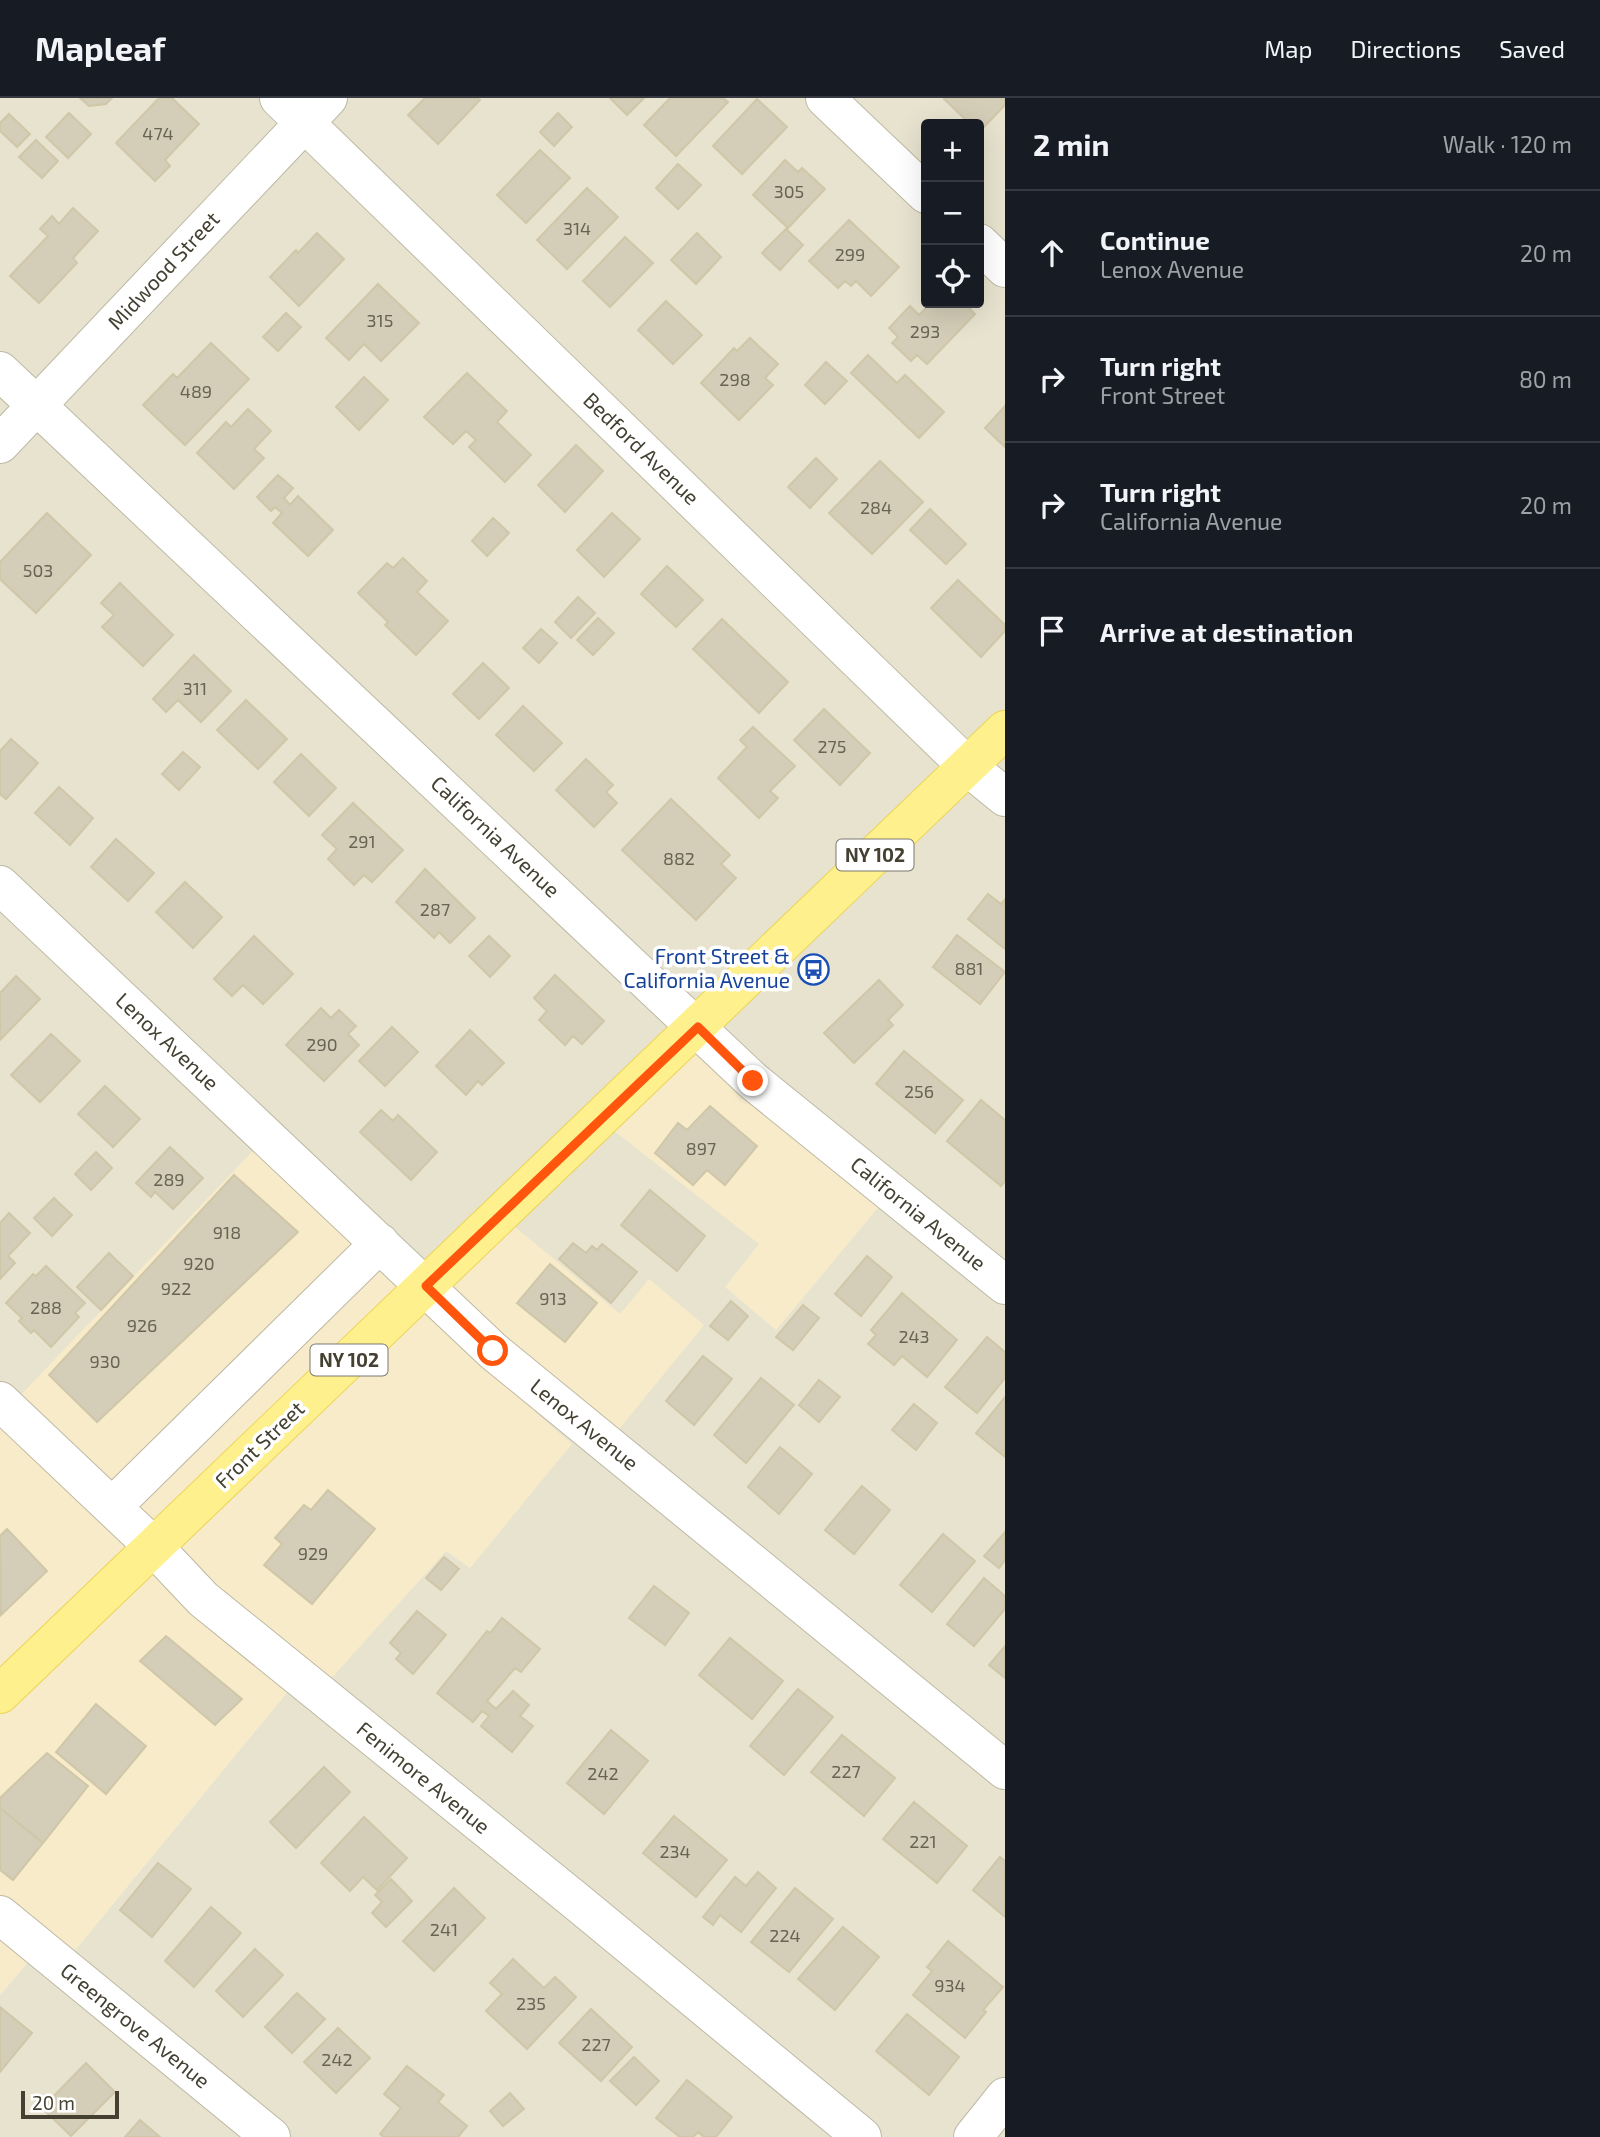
<!DOCTYPE html>
<html lang="en">
<head>
<meta charset="utf-8">
<style>
  body { margin:0; font-family:"Exo 2",sans-serif; background:#242831; color:#f1f3f6 }
  .controls { position:absolute; right:21px; top:21px; display:grid; overflow:hidden; border-radius:7px; box-shadow:0 7px 28px #0002 }
  .controls button { width:63px; height:63px; display:grid; place-items:center; padding:0; border:0; border-bottom:2px solid #363941; background:#171b24; color:#f1f3f6; font:35px sans-serif }
  .scale { position:absolute; left:21px; bottom:18px; width:98px; box-sizing:border-box; padding-left:7px; border:4px solid #444032; border-top:0; font-size:19px; line-height:24px; white-space:nowrap; color:#444032; -webkit-text-stroke:5px #fff; paint-order:stroke }
  .stop { position:absolute; width:21px; height:21px; margin:-16px; border:5px solid #ff550c; border-radius:50%; background:#fff }
  .stop.end { background:#ff550c; border-color:#fff; box-shadow:0 2px 7px #0008 }
  .list { margin:0; padding:0; list-style:none }
  h2 { display:flex; justify-content:space-between; align-items:center; height:91px; margin:0; padding:0 28px; font-size:30px }
  h2 small { font-size:23px; font-weight:400; color:#9ea1a6 }
  .list li { display:grid; grid-template-columns:46px 1fr auto; gap:21px; align-items:center; box-sizing:border-box; height:126px; padding:0 28px; border-top:2px solid #363941 }
  .list b { display:block; font-size:26px; white-space:nowrap }
  .list p { margin:0; font-size:23px; white-space:nowrap; color:#9ea1a6 }
  .list em { font-size:23px; font-style:normal; color:#9ea1a6 }
  .icon { flex:none; width:38px; height:38px; fill:none; stroke:currentColor; stroke-width:2; stroke-linecap:round; stroke-linejoin:round }
  .map { position:relative; flex:none; width:1005px; height:2039px; overflow:hidden }
  header { display:flex; align-items:center; gap:42px; box-sizing:border-box; height:98px; padding:0 35px; background:#171b24; border-bottom:2px solid #363941 }
  header strong { font-size:33px }
  nav { display:flex; gap:38px; margin-inline-start:auto; font-size:24px }
  main { display:flex }
  aside { flex:1; background:#171b24 }
  .map>svg:first-child { display:block }
  .residential { fill:#e7e3cf; fill-rule:evenodd }
  .commercial { fill:#f7ebca }
  .building { fill:#d4cdb7; stroke:#d0c7a9; stroke-width:2 }
  .lines { fill:none; stroke-linecap:round; stroke-linejoin:round }
  .minor-casing { stroke:#beb9a4; stroke-width:40 }
  .major-casing { stroke:#ebd557; stroke-width:40 }
  .minor { stroke:#fff; stroke-width:38 }
  .major { stroke:#fff08e; stroke-width:38 }
  .route { stroke:#ff550c; stroke-width:9 }
  .labels { text-anchor:middle; stroke-width:7; stroke-linejoin:round; paint-order:stroke }
  .number-label { font-size:18px; fill:#686353 }
  .shield { fill:#fff; stroke:#7c7970; stroke-width:2 }
  .shield-label { font-size:19px; font-weight:bold; fill:#444032 }
  .street-label { font-size:21px; fill:#444032; stroke:#fff }
  .transit-label { font-size:21px; fill:#164399; stroke:#fff; text-anchor:end }
</style>
</head>
<body>
<header>
<strong>Mapleaf</strong>
<nav><a>Map</a><a>Directions</a><a>Saved</a></nav>
</header>
<main>
<div class="map">
<svg width="1005" height="2039" viewBox="0 0 1005 2039">
  <rect width="100%" height="100%" fill="#f2f0e2"/>
  <path class="residential" d="M0 0H1005V2039H0V1897L40 1850 62 1868 299 1580 318 1594 446 1453 470 1470 535 1313 548 1298 0 1319ZM926 26H979V205H926Z"/>
  <path class="commercial" d="M698 929 891 1094 776 1232 725 1189 759 1146 600 1022Z
    M267 1038 426 1188 501 1117 620 1216 649 1181 704 1227 607 1346 548 1298 535 1314 572 1346 470 1470 446 1453 318 1595 299 1580 62 1868 40 1850 0 1897V1319Z"/>
  <path class="building" d="M80 0H112L106 6 89 8Z
    M159 0H172L199 26 165 62 170 68 155 83 116 45Z
    M425 0H477L480 2 438 46 408 17Z
    M610 0H644L627 17Z
    M670 0H723L728 4 676 58 644 27Z
    M945 0H1005V7L981 32 979 26H975L970 21 968 24 944 1Z
    M757 1 787 29 742 76 713 48Z
    M69 15 91 36 68 60 46 39Z
    M558 15 572 29 554 48 540 34Z
    M9 16 30 36 17 49 0 33V25Z
    M36 42 58 63 42 80 19 59Z
    M540 52 570 80 526 125 497 97Z
    M785 62 798 74 802 70 825 91 788 130 753 97Z
    M678 66 701 87 678 111 656 90Z
    M587 90 618 119 567 171 537 142Z
    M73 110 98 133 73 160 77 165 39 205 10 178 48 138 40 131 52 118 59 126Z
    M849 122 899 169 871 198 856 183 851 188 845 183 838 190 809 163Z
    M786 131 803 147 780 172 762 155Z
    M317 135 344 161 299 208 270 179 296 152 298 155Z
    M697 135 721 159 696 186 671 162Z
    M625 139 653 165 610 209 583 183Z
    M378 186 419 225 381 263 364 246 349 262 326 240Z
    M666 203 702 237 673 266 638 232Z
    M931 205H964L975 216 927 266 917 257 911 263 892 245 898 239 889 230 910 208 919 217Z
    M286 215 301 229 278 253 263 239Z
    M750 240 778 266 765 280 773 287 739 322 701 285 734 250 737 253Z
    M211 245 249 281 185 347 143 307 173 276 177 280Z
    M868 257 897 285 905 277 944 314 919 340 851 275Z
    M826 264 847 283 825 306 805 287Z
    M467 275 507 313 497 324 531 357 505 384 469 349 476 342 466 333 453 346 424 319Z
    M364 279 388 302 359 332 336 309Z
    M1005 308V349L985 330Z
    M248 311 271 333 254 351 264 360 234 391 197 355 226 324 231 329Z
    M576 347 603 373 565 414 538 387Z
    M816 360 837 381 810 410 788 389Z
    M880 363 923 404 872 456 829 415Z
    M278 377 293 390 284 400 290 407 298 398 333 432 308 458 273 425 282 415 275 409 271 413 257 399Z
    M930 411 966 446 946 466 910 432Z
    M47 415 91 457 36 515 0 481V464Z
    M612 415 640 441 604 479 577 452Z
    M493 420 509 435 487 458 472 443Z
    M403 460 427 483 417 494 448 523 416 557 385 527 388 524 358 495 387 465 393 470Z
    M667 468 703 502 676 529 641 496Z
    M958 482 1005 527V533L981 559 931 510Z
    M120 485 173 537 143 568 102 529 114 517 101 505Z
    M578 499 595 515 571 540 555 524Z
    M598 520 614 535 593 557 577 542Z
    M722 521 788 584 759 615 693 551Z
    M541 531 557 545 539 565 523 550Z
    M194 557 231 593 201 624 178 602 166 614 153 601Z
    M483 565 509 590 479 621 453 596Z
    M246 602 287 641 258 671 217 632Z
    M523 608 562 645 534 673 496 637Z
    M824 611 870 655 840 687 794 642Z
    M753 629 795 668 770 693 778 700 759 720 718 680 747 649 740 642Z
    M11 641 38 665 6 701 0 696V653Z
    M183 654 200 669 179 692 162 676Z
    M301 656 336 690 309 718 274 684Z
    M586 661 613 687 606 694 617 705 594 729 556 692Z
    M59 689 93 720 70 747 35 715Z
    M671 701 730 757 721 766 736 780 696 822 622 752Z
    M353 705 403 752 372 784 364 777 354 787 328 761 337 751 322 737Z
    M116 741 154 775 128 803 91 769Z
    M425 771 475 820 450 845 439 834 434 840 396 804Z
    M185 784 222 819 193 850 156 814Z
    M988 796 1001 806 1005 801V851L968 821Z
    M957 837 1005 874 980 906 933 869Z
    M254 838 293 876 263 906 243 887 232 898 214 881Z
    M489 838 510 858 490 879 469 858Z
    M555 877 604 923 582 946 573 938 565 947 539 922 547 913 534 900Z
    M16 878 40 901 0 942V895Z
    M879 882 903 907 888 922 893 927 854 965 824 935Z
    M321 910 331 920 339 912 356 928 348 936 359 947 324 983 286 947Z
    M392 929 418 954 385 988 359 963Z
    M470 932 504 965 482 987 478 983 466 997 436 968Z
    M51 936 80 963 40 1004 11 977Z
    M904 953 963 1002 935 1035 876 986Z
    M105 988 140 1021 113 1049 78 1016Z
    M981 1002 1005 1022V1083L1001 1088 947 1043Z
    M710 1008 757 1048 725 1087 707 1072 693 1087 655 1055 678 1025 687 1032Z
    M381 1012 393 1023 398 1017 437 1054 411 1082 360 1034Z
    M170 1049 203 1080 173 1111 155 1094 151 1099 136 1085Z
    M96 1054 112 1070 91 1092 75 1076Z
    M234 1077 298 1134 97 1324 49 1277Z
    M650 1092 705 1138 677 1173 621 1127Z
    M54 1100 72 1117 52 1138 34 1120Z
    M9 1115 30 1135 8 1158 15 1165 0 1181V1125Z
    M573 1145 586 1155 592 1148 597 1152 602 1146 637 1174 611 1205 559 1161Z
    M109 1155 133 1178 101 1212 77 1189Z
    M867 1158 892 1179 861 1218 835 1196Z
    M550 1166 597 1205 565 1244 517 1205Z
    M46 1168 85 1205 75 1215 79 1219 51 1249 34 1232 31 1235 19 1223 22 1220 6 1205 33 1176 36 1178Z
    M902 1195 957 1242 927 1279 902 1258 894 1267 868 1246 876 1237 871 1232Z
    M731 1203 748 1218 728 1242 710 1228Z
    M803 1207 819 1220 793 1252 776 1239Z
    M987 1239 1005 1254V1280L977 1315 945 1289Z
    M703 1258 732 1281 694 1327 666 1303Z
    M761 1280 794 1307 746 1365 714 1337Z
    M819 1282 840 1299 819 1324 799 1307Z
    M1005 1299V1359L976 1335Z
    M914 1306 937 1325 916 1352 892 1332Z
    M780 1349 812 1376 779 1416 748 1389Z
    M862 1388 890 1412 854 1456 825 1432Z
    M328 1392 375 1431 312 1506 264 1467 282 1446 275 1440 304 1407 311 1412Z
    M7 1431 47 1473 1 1517 0 1438Z
    M1005 1434V1462L999 1470 984 1458Z
    M943 1436 975 1463 932 1514 900 1487Z
    M444 1459 459 1471 441 1492 426 1480Z
    M984 1480 1005 1498V1511L974 1548 947 1526Z
    M654 1488 689 1515 665 1547 629 1520Z
    M417 1513 446 1537 413 1576 396 1561 401 1555 390 1545Z
    M502 1520 540 1551 521 1574 515 1570 487 1603 496 1611 513 1593 529 1607 520 1618 533 1628 512 1654 481 1628 489 1618 482 1613 473 1624 437 1595 487 1533 490 1535Z
    M166 1538 242 1601 215 1627 140 1563Z
    M730 1540 783 1583 752 1621 699 1577Z
    M1005 1548V1580L989 1567Z
    M798 1591 833 1619 784 1677 750 1648Z
    M96 1606 146 1648 106 1696 56 1654Z
    M611 1632 648 1663 604 1716 567 1685Z
    M842 1637 895 1680 864 1718 811 1674Z
    M47 1655 88 1688 43 1745 0 1710V1700Z
    M324 1669 350 1694 296 1750 270 1724Z
    M914 1704 967 1748 937 1785 883 1741Z
    M0 1710 43 1745 13 1782 0 1772Z
    M674 1718 727 1762 696 1799 643 1755Z
    M364 1719 407 1760 377 1792 363 1779 350 1793 321 1765Z
    M1000 1759 1005 1763V1819L973 1792Z
    M158 1765 191 1791 152 1839 120 1812Z
    M758 1774 776 1790 741 1834 720 1817 713 1827 703 1819 735 1779 746 1788Z
    M391 1781 412 1803 386 1829 372 1815 382 1804 375 1797Z
    M454 1790 485 1820 434 1873 403 1843Z
    M795 1790 833 1821 789 1874 751 1844Z
    M211 1809 241 1835 194 1889 165 1863Z
    M843 1829 879 1859 835 1912 798 1881Z
    M948 1843 1003 1889 983 1912 986 1914 965 1940 913 1897 932 1873 927 1869Z
    M255 1851 283 1877 243 1919 216 1893Z
    M513 1861 544 1890 555 1879 576 1899 527 1951 486 1913 502 1896 490 1885Z
    M297 1895 325 1921 292 1955 265 1929Z
    M0 1909 32 1935 0 1974Z
    M591 1911 632 1949 601 1983 559 1945Z
    M907 1916 959 1959 929 1997 876 1953Z
    M338 1930 370 1960 336 1995 304 1964Z
    M634 1959 659 1983 636 2007 610 1983Z
    M86 1965 115 1994 71 2038 42 2010Z
    M407 1968 444 1997 438 2004 467 2028 458 2039H384L380 2036 401 2010 384 1996Z
    M687 1982 732 2019 716 2039H704L698 2034 693 2039H680L656 2020Z
    M510 1995 524 2011 503 2028 490 2013Z
    M140 2022 160 2039H125Z"/>
  <g class="lines">
    <defs>
      <path id="minor" d="M279 0 967 668 1005 699
        M825 0 926 96
        M979 145 1005 170
        M0 273 753 983 1005 1187
        M0 346 328 0
        M0 787 493 1253 1005 1672
        M0 1303 153 1448 203 1501 576 1803 862 2039
        M112 1409 380 1145
        M0 1817 271 2039
        M973 2039 1005 1999"/>
      <path id="major" d="M0 1596 1005 632"/>
    </defs>
    <use href="#minor" class="minor-casing"/>
    <use href="#major" class="major-casing"/>
    <use href="#minor" class="minor"/>
    <use href="#major" class="major"/>
  </g>
  <g class="lines">
    <path class="route" d="M493 1253 426 1188 698 929 753 983"/>
  </g>
  <defs>
    <symbol id="bus-ring" viewBox="-11 -11 22 22"><circle r="9.5" fill="#fff" stroke="#1a4fb4" stroke-width="1.5"/><path d="M-5-6H5V4H4V6H2V4H-2V6H-4V4H-5ZM-3.5-4V0h7V-4ZM-3.5 1.2v1.5H-2V1.2ZM2 1.2v1.5H3.5V1.2Z" fill="#1a4fb4"/></symbol>
  </defs>
  <g fill-rule="evenodd">
    <use href="#bus-ring" x="796" y="854" width="35" height="35"/>
  </g>
  <g class="labels">
    <g class="number-label">
      <text x="158" y="42">474</text>
      <text x="789" y="100">305</text>
      <text x="577" y="137">314</text>
      <text x="850" y="163">299</text>
      <text x="380" y="229">315</text>
      <text x="925" y="240">293</text>
      <text x="735" y="288">298</text>
      <text x="196" y="300">489</text>
      <text x="876" y="416">284</text>
      <text x="38" y="479">503</text>
      <text x="195" y="597">311</text>
      <text x="832" y="655">275</text>
      <text x="362" y="750">291</text>
      <text x="679" y="767">882</text>
      <text x="435" y="818">287</text>
      <text x="969" y="877">881</text>
      <text x="322" y="953">290</text>
      <text x="919" y="1000">256</text>
      <text x="701" y="1057">897</text>
      <text x="169" y="1088">289</text>
      <text x="227" y="1141">918</text>
      <text x="199" y="1172">920</text>
      <text x="176" y="1197">922</text>
      <text x="553" y="1207">913</text>
      <text x="46" y="1216">288</text>
      <text x="142" y="1234">926</text>
      <text x="914" y="1245">243</text>
      <text x="105" y="1270">930</text>
      <text x="313" y="1462">929</text>
      <text x="846" y="1680">227</text>
      <text x="603" y="1682">242</text>
      <text x="923" y="1750">221</text>
      <text x="675" y="1760">234</text>
      <text x="444" y="1838">241</text>
      <text x="785" y="1844">224</text>
      <text x="950" y="1894">934</text>
      <text x="531" y="1912">235</text>
      <text x="596" y="1953">227</text>
      <text x="337" y="1968">242</text>
    </g>
    <g class="shield">
      <rect x="836.5" y="741.5" width="77" height="31" rx="5"/>
      <rect x="310.5" y="1246.5" width="77" height="31" rx="5"/>
    </g>
    <g class="shield-label">
      <text x="875" y="764">NY 102</text>
      <text x="349" y="1269">NY 102</text>
    </g>
    <g class="street-label">
      <text transform="translate(164 173) rotate(-47)" y="7">Midwood Street</text>
      <text transform="translate(641 351) rotate(44)" y="7">Bedford Avenue</text>
      <text transform="translate(495 739) rotate(43)" y="7">California Avenue</text>
      <text transform="translate(167 944) rotate(43)" y="7">Lenox Avenue</text>
      <text transform="translate(918 1116) rotate(39)" y="7">California Avenue</text>
      <text transform="translate(584 1327) rotate(39)" y="7">Lenox Avenue</text>
      <text transform="translate(260 1347) rotate(-44)" y="7">Front Street</text>
      <text transform="translate(423 1680) rotate(39)" y="7">Fenimore Avenue</text>
      <text transform="translate(135 1928) rotate(39)" y="7">Greengrove Avenue</text>
    </g>
    <g class="transit-label">
      <text x="790" y="866">Front Street &amp;<tspan x="790" dy="24">California Avenue</tspan></text>
    </g>
  </g>
</svg>
<div class="controls">
<button>+</button>
<button>−</button>
<button><svg class="icon" aria-label="locate" viewBox="0 0 24 24"><circle cx="12" cy="12" r="6"/><path d="M12 2v4M12 18v4M2 12h4M18 12h4"/></svg></button>
</div>
<div class="scale">20 m</div>
<div class="stop" style="left:493px;top:1253px"></div>
<div class="stop end" style="left:753px;top:983px"></div>
</div>
<aside>
<h2>2 min<small>Walk · 120 m</small></h2>
<ul class="list">
<li><svg class="icon" aria-label="ahead" viewBox="0 0 24 24"><path d="M12 20V5M6 11l6-6 6 6"/></svg><div><b>Continue</b><p>Lenox Avenue</p></div><em>20 m</em></li>
<li><svg class="icon" aria-label="right" viewBox="0 0 24 24"><path d="M7 20v-9h11M14 6l5 5-5 5"/></svg><div><b>Turn right</b><p>Front Street</p></div><em>80 m</em></li>
<li><svg class="icon" aria-label="right" viewBox="0 0 24 24"><path d="M7 20v-9h11M14 6l5 5-5 5"/></svg><div><b>Turn right</b><p>California Avenue</p></div><em>20 m</em></li>
<li><svg class="icon" aria-label="arrive" viewBox="0 0 24 24"><path d="M6 21V4h12l-3 4 3 4H6"/></svg><div><b>Arrive at destination</b></div></li>
</ul>
</aside>
</main>
</body>
</html>
